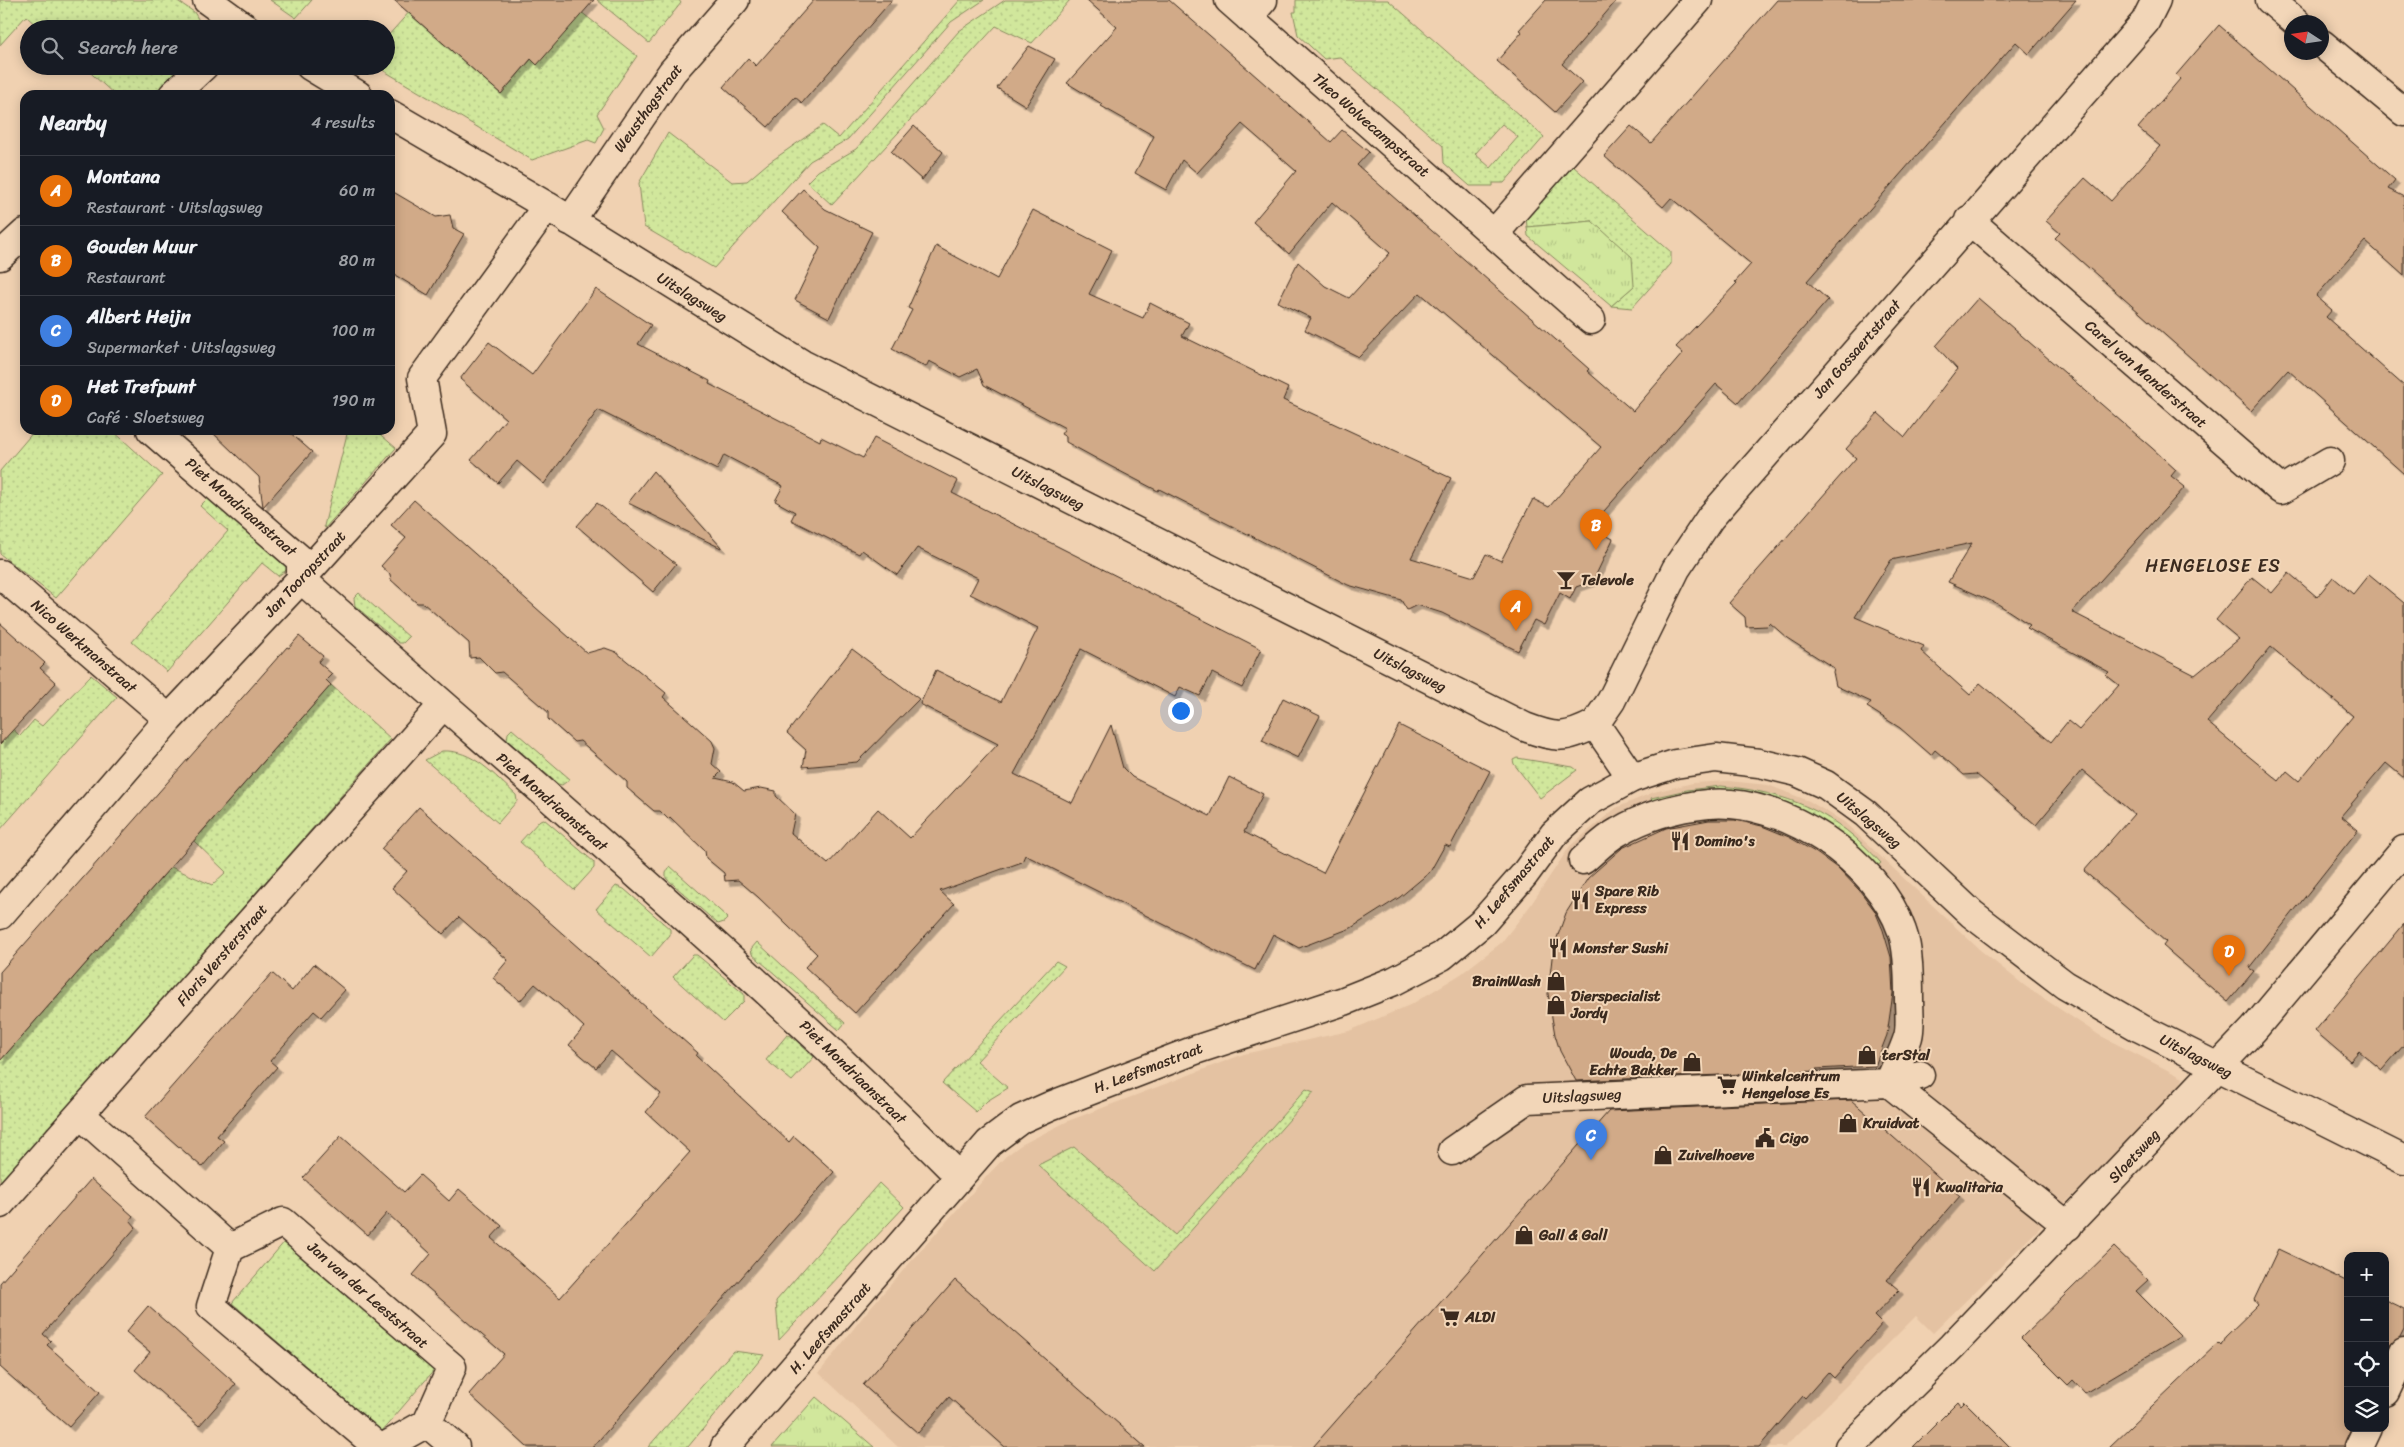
<!DOCTYPE html>
<html lang="en">
<head>
<meta charset="utf-8">
<style>
  body { margin:0; font-family:Sriracha,sans-serif; background:#20242c; color:#f1f3f6 }
  .controls { position:absolute; right:15px; bottom:15px; display:grid; overflow:hidden; border-radius:10px; box-shadow:0 2px 12px #0003 }
  .controls button { width:45px; height:45px; display:grid; place-items:center; padding:0; border:0; border-bottom:1px solid #363941; background:#171b24; color:#f1f3f6; font:25px sans-serif }
  .compass { position:absolute; left:2284px; top:15px; width:45px; height:45px; border-radius:50%; background:#171b24; box-shadow:0 2px 12px #0003; rotate:282deg }
  .you { position:absolute; left:1180px; top:710px; width:18px; height:18px; margin:-12px; border:4px solid #fff; border-radius:50%; background:#1a73e8; box-shadow:0 0 0 8px #1a73e833 }
  .badge { display:grid; place-items:center; width:32px; height:32px; border-radius:50%; background:#d93025; color:#fff; font-size:16px; font-weight:700 }
  .pin { position:absolute; translate:-50% -41px; filter:drop-shadow(0 1px 2px #0008) }
  .pin::after { content:''; position:absolute; top:26px; width:18px; height:15px; background:inherit; clip-path:polygon(0 0,100% 0,50% 100%) }
  .list { margin:0; padding:0; list-style:none }
  h2 { display:flex; justify-content:space-between; align-items:center; height:65px; margin:0; padding:0 20px; font-size:21px }
  h2 small { font-size:16px; font-weight:400; color:#9ea1a6 }
  .list li { display:grid; grid-template-columns:32px 1fr auto; gap:15px; align-items:center; box-sizing:border-box; height:70px; padding:0 20px; border-top:1px solid #363941 }
  .list b { display:block; font-size:19px; white-space:nowrap }
  .list p { margin:0; font-size:16px; white-space:nowrap; color:#9ea1a6 }
  .list em { font-size:16px; font-style:normal; color:#9ea1a6 }
  .icon { flex:none; width:28px; height:28px; fill:none; stroke:currentColor; stroke-width:2; stroke-linecap:round; stroke-linejoin:round }
  .map { position:relative; flex:none; width:2404px; height:1447px; overflow:hidden }
  .search { position:absolute; background:#171b24; box-shadow:0 2px 12px #0003; left:20px; top:20px; width:375px; height:55px; display:flex; align-items:center; gap:12px; box-sizing:border-box; padding:0 18px; border-radius:28px; color:#9ea1a6; font-size:19px }
  .panel { position:absolute; background:#171b24; box-shadow:0 2px 12px #0003; left:20px; top:90px; width:375px; height:345px; border-radius:15px }
  .map>svg:first-child { display:block }
  .built { fill:#e4c2a2 }
  .grass { fill:url(#grass-dots); stroke:#86885d; fill-rule:evenodd }
  .park { fill:url(#park-tufts); stroke:#86885d }
  .building { fill:#d1aa88; stroke:#3b2a1e; fill-rule:evenodd; filter:url(#shadow) }
  .lines { fill:none; stroke-linecap:round; stroke-linejoin:round }
  .pedestrian-casing { stroke:#3b2a1e; stroke-width:31 }
  .minor-casing { stroke:#3b2a1e; stroke-width:31 }
  .tertiary-casing { stroke:#3b2a1e; stroke-width:31 }
  .pedestrian { stroke:#f2d6b8; stroke-width:28 }
  .minor { stroke:#f2d6b8; stroke-width:28 }
  .tertiary { stroke:#f2d6b8; stroke-width:28 }
  .labels { text-anchor:middle; stroke-width:4; stroke-linejoin:round; paint-order:stroke }
  .street-label { font-size:15px; fill:#3b2a1e; stroke:#f2d6b8 }
  .poi-label { font-size:15px; font-weight:bold; fill:#3b2a1e; stroke:#f2d6b8; text-anchor:start }
  .quarter-label { font-size:18px; letter-spacing:1px; fill:#3b2a1e; stroke:#f2d6b8 }
</style>
</head>
<body>
<div class="map">
<svg width="2404" height="1447" viewBox="0 0 2404 1447">
  <defs>
    <pattern id="grass-dots" width="8" height="8" patternUnits="userSpaceOnUse" patternTransform="scale(1.25)"><rect width="8" height="8" fill="#d1e79c"/><path d="M2 2h.1M6 6h.1" fill="none" stroke="#b4c686" stroke-width="1.8" stroke-linecap="round"/></pattern>
    <pattern id="park-tufts" width="24" height="20" patternUnits="userSpaceOnUse" patternTransform="scale(1.25)"><rect width="24" height="20" fill="#d1e79c"/><path d="M3 7l-1-3M5 7V3M7 7l1-3M15 17l-1-3M17 17v-4M19 17l1-3" fill="none" stroke="#b4c686"/></pattern>
    <filter id="shadow"><feDropShadow dx="4.5" dy="4.5" stdDeviation="0" flood-color="#0004"/></filter>
  </defs>
  <rect width="100%" height="100%" fill="#f0d1b1"/>
  <filter id="ink" filterUnits="userSpaceOnUse"><feTurbulence type="fractalNoise" baseFrequency=".02" numOctaves="2"/><feDisplacementMap in="SourceGraphic" scale="10" xChannelSelector="R" yChannelSelector="G"/><feConvolveMatrix kernelMatrix="1 2 1 2 8 2 1 2 1" color-interpolation-filters="sRGB"/></filter>
  <g filter="url(#ink)">
    <path class="built" d="M1728 781 1768 785 1809 801 1844 822 1980 950 2025 986 2099 1035 2183 1078 2175 1095 1933 1333 1916 1316 1785 1447H898L819 1373 869 1309 986 1177 1006 1156 1021 1145 1068 1121 1244 1054 1349 1031 1412 1004 1461 974 1501 943 1530 906 1570 846 1616 808 1654 792 1693 783Z"/>
    <path class="grass" d="M0 0H176L194 12 204 29H40L26 16 0 45Z
      M270 0H312L296 18Z
      M420 0 412 16 501 94 576 8 637 56 597 114 604 128 596 143 588 140 532 160 376 66H386V38Z
      M597 0H679L681 3 649 43Z
      M960 0H984L951 22 848 139 810 161 714 268 644 227 639 183 668 133 732 182 747 181 767 164 823 125 839 138Z
      M1005 0H1070L1032 43 996 26 832 205 807 182 818 171 856 149 959 31Z
      M1296 0H1388L1544 137 1504 183H1493V186H1470L1444 163 1443 146 1340 57 1324 59 1298 35 1293 12H1296ZM1502 124 1518 137 1491 168 1475 154Z
      M83 66H185L153 95H115Z
      M1570 166H1573L1671 252V264L1632 308 1611 306 1634 286 1592 221 1527 227 1526 218H1529V212Z
      M35 430H112L162 475 56 598 0 554V471Z
      M348 430H375L396 448 325 528 324 526Z
      M209 497 287 566 288 569 278 576 262 563 167 672 132 642 228 531 200 506Z
      M359 593 409 637 403 643H399L355 606 354 598Z
      M91 675 117 697 0 830V717L20 736 34 720 42 726Z
      M331 685 391 739 0 1184V1061L171 867 212 885 226 872 194 841Z
      M512 729 570 779 562 785 558 784 507 740 508 733Z
      M442 751C473 749 495 776 516 795L517 801 498 823 425 760Z
      M1517 758 1573 767 1577 770 1540 798 1514 764 1513 760Z
      M1721 786C1787 792 1836 812 1881 863L1874 869 1825 824 1654 807 1651 798 1687 790Z
      M544 819 594 862V868L574 890 520 842 540 820Z
      M670 866 728 918 724 922 718 924 666 878V873Z
      M616 886 624 889 670 929V935L651 957 596 909Z
      M757 942 845 1023 839 1030 752 954 751 949Z
      M693 955H697L744 994V1001L723 1022 673 977Z
      M1056 961 1065 966 977 1061 1008 1088 987 1101 976 1112 942 1083Z
      M787 1035 791 1036 814 1057 792 1081 766 1060Z
      M1306 1089 1314 1092 1155 1271 1038 1165 1074 1147 1175 1235Z
      M879 1183 904 1207 779 1340 776 1301Z
      M286 1240 436 1368 382 1431 232 1303Z
      M733 1351 764 1355 688 1447H648Z"/>
    <path class="park" d="M1592 221 1632 257 1634 286 1611 306 1528 236 1527 227Z
      M816 1397 874 1447H772Z"/>
    <path class="building" d="M394 0H594L537 65 531 59 501 94Z
      M814 0H892L802 103 795 97 768 127 723 87 748 58 756 66Z
      M1087 0H1169L1331 142 1342 130 1369 152 1357 165 1589 369 1587 371 1633 411 1683 353 1676 347 1737 283 1735 282 1751 264 1671 198 1663 207 1604 156 1631 126 1651 143 1777 0H2076L2029 54 2016 42 1807 281 1828 300 1738 403 1716 384 1590 527 1613 539 1593 581 1576 587 1570 599 1560 593 1544 625 1534 620 1518 651 1442 613 1417 605 1407 610 1401 600 1348 585 1159 489 1158 491 1110 466 1066 442V437L1061 434 1065 428 984 385 977 369 960 377 929 361 926 367 892 349 912 310 908 308 936 246 997 279 1033 210 1112 250 1089 294 1143 318 1150 303 1189 323 1182 336 1288 388 1283 400 1451 478 1411 558 1474 577 1486 554 1501 561 1533 499 1549 507 1601 447 1420 293 1359 357 1305 330 1311 318 1278 302 1298 262 1325 286 1349 298 1390 253 1332 202 1289 254 1253 222 1296 171 1242 124 1197 173 1182 160 1166 190 1135 173 1154 136 1101 106 1102 104 1067 83 1117 27Z
      M1546 0H1617L1562 64 1582 82 1555 112 1497 61 1522 32 1519 30Z
      M2219 25 2395 180 2388 189 2404 197V276L2365 241 2316 296 2332 310 2326 317 2404 386V474L2288 370 2251 411 2055 238 2060 233 2046 221 2085 178 2111 201 2160 146 2138 128 2180 79 2176 75Z
      M1029 46 1055 59 1026 106 997 88Z
      M914 126 943 152 922 180 891 152Z
      M803 189 825 209 872 232 829 318 795 300 820 248 782 212Z
      M390 190 436 217 450 215 453 228 464 234 428 295 390 272Z
      M596 289 651 325 638 344 710 381 709 384 820 441 821 437 863 458 874 438 958 481 952 493 1261 649 1242 688 1212 673 1200 696 1180 687 1175 697 1081 649 1014 774 1072 803 1111 725 1123 768 1132 777 1210 816 1229 777 1263 794 1244 832 1323 873 1399 725 1490 771 1450 847 1445 845 1430 872 1400 897 1351 928 1299 948 1273 934 1255 970 1025 855 1022 862 940 891 954 904 855 1013 805 967 817 954 758 897 738 880 725 881 724 873 706 858 705 851 670 817 668 819 660 811H654L627 788V782L617 773 580 741 574 742 548 719V712L502 672 495 673 479 657 470 658 469 643 423 603H417L391 580 390 574 381 566 406 538 391 525 414 500 587 653 605 648 616 652 666 693 663 697 712 741 715 748 712 764 721 772 715 778 733 782 744 791 761 788 776 791V796L795 814 791 833 828 864 878 809 910 838 998 744 920 704 936 670 1001 702 1038 628 970 594 978 578 917 548 897 575 862 550 859 554 791 520 795 512 775 501 783 486 724 455 717 470 598 410 544 484 517 461 498 483 471 460 506 419 460 379 489 342 532 375Z
      M1978 298 2152 448 2176 470 2171 476 2185 487 2072 612 2195 675 2239 639 2216 620 2252 577 2272 593 2289 573 2317 597 2333 577 2353 594 2369 574 2404 603V778L2386 763 2341 816 2358 830 2249 968 2254 971 2228 1002 2163 946 2166 942 2084 871 2134 814 2082 770 2036 825 1976 774 1964 775 1935 750 1931 755 1900 728 1867 707 1871 702 1836 686 1833 672 1834 668 1787 638 1770 623 1767 626 1746 627 1745 617 1729 603 1856 458 1846 449 1878 413 1905 437 1957 369 1936 346ZM1972 543 1948 582 1998 604 2030 625 2027 628 2109 672 2106 675 2119 685 2079 730 2068 721 2051 742 1980 683 1970 695 1921 651 1924 646 1855 617 1891 560ZM2271 647 2353 716 2299 781 2287 771 2279 781 2207 722Z
      M210 430H287L312 452 263 507 259 477Z
      M653 471 721 547V548L628 503Z
      M597 503 676 564 653 592 577 526Z
      M0 623 45 663 40 668 56 683 0 744Z
      M299 636 323 656 318 662 332 674 326 680 331 685 0 1061V972L287 647 289 648Z
      M852 649 919 699 857 762 803 767 806 750 787 733Z
      M1283 698 1320 716 1298 758 1262 741Z
      M419 807 698 1053 696 1056 789 1142 794 1136 834 1172 593 1447H527L469 1394 504 1354 413 1275 431 1254 387 1213 368 1235 303 1178 341 1136 404 1192 420 1175 449 1201 459 1189 502 1226 491 1238 560 1298 690 1152 646 1112 661 1094 611 1051 596 1068 569 1045 584 1027 560 1005 535 984 520 1001 493 978 508 960 459 917 443 934 392 888 407 871 381 849Z
      M1709 820H1735L1762 826 1789 837 1815 852 1840 870 1860 891 1875 911 1883 930 1891 957 1893 993 1887 1035 1875 1066 1816 1069 1818 1071 1576 1081 1560 1051 1555 1035 1548 994 1553 949 1566 913 1588 878 1622 848 1666 828Z
      M2404 924V1045L2382 1070 2359 1051 2350 1061 2315 1031Z
      M314 964 345 990 321 1017 314 1011 270 1061 277 1067 217 1136 224 1141 202 1167 145 1117 272 973 292 991Z
      M1851 1100 1960 1196 1887 1280 1899 1290 1874 1316 1882 1324 1834 1378 1828 1372 1805 1398 1803 1396 1759 1447H1313L1609 1111Z
      M91 1179 133 1216 130 1220 136 1227 43 1334 51 1341 47 1345 100 1392 69 1427 0 1367V1283Z
      M2114 1247 2148 1280 2136 1291 2181 1336 2085 1393 2073 1380 2068 1385 2021 1338Z
      M2278 1249 2348 1282V1428H2351L2344 1447H2109L2218 1343 2221 1346 2225 1337 2258 1305 2254 1300Z
      M955 1280 1145 1447H1005L949 1397 918 1433 863 1385Z
      M2385 1300 2404 1309V1329L2400 1337 2390 1345 2385 1355Z
      M148 1306 236 1384 199 1426 135 1370 150 1352 126 1332Z
      M1958 1402 1961 1406 1965 1402 2010 1447H1913Z"/>
    <g class="lines">
      <defs>
        <path id="pedestrian" d="M1583 860C1594 851 1605 839 1618 832 1645 816 1677 807 1708 804 1783 797 1878 861 1902 931 1909 950 1909 980 1909 999 1909 1011 1911 1026 1908 1037 1903 1053 1895 1068 1889 1083
          M1889 1083 1920 1075
          M1452 1151 1527 1099 1889 1083 2068 1226
          M2385 1392 2404 1352
          M2359 1447 2368 1428"/>
        <path id="minor" d="M207 0 247 29
          M1229 0 1591 320
          M2270 0 2296 22
          M1248 17 1263 0
          M2322 44 2404 112
          M310 66 358 95
          M173 95 204 66
          M390 114 547 206 802 364 1525 727C1556 739 1566 739 1595 724L1632 778
          M1969 220 2281 490 2330 461
          M570 221 672 72 735 0
          M1494 234 1698 0
          M0 256 25 233
          M151 430 301 560V579C522 776 751 966 959 1176
          M0 574 169 719
          M1595 724 1611 701 1676 569 1710 518 2145 22 2156 0
          M0 915 169 719 301 579 432 434 422 378 547 206
          M81 1115 230 1248
          M0 1204 443 705
          M427 1423 455 1447
          M378 1447 211 1306 230 1248 283 1222 452 1367 427 1423 384 1447
          M1849 1447 1952 1346 2254 1029 2404 850"/>
        <path id="tertiary" d="M725 1447 989 1143 1021 1119 1050 1106 1198 1049 1344 1001 1394 981 1442 956 1482 923 1524 875 1554 834 1590 801 1632 778 1675 764 1716 758 1759 763 1797 772 1826 785 1866 814 1972 914 2065 985 2140 1028 2404 1160"/>
      </defs>
      <use href="#pedestrian" class="pedestrian-casing"/>
      <use href="#minor" class="minor-casing"/>
      <use href="#tertiary" class="tertiary-casing"/>
      <use href="#pedestrian" class="pedestrian"/>
      <use href="#minor" class="minor"/>
      <use href="#tertiary" class="tertiary"/>
    </g>
  </g>
  <defs>
    <symbol id="bar-bare" viewBox="-9 -9 18 18"><path d="M-6-5H6L.8 .8V4.5H3.5V6h-7V4.5H-.8V.8Z" fill="#3b2a1e" stroke="#f2d6b8" stroke-width="2.5" paint-order="stroke"/></symbol>
    <symbol id="restaurant-bare" viewBox="-9 -9 18 18"><path d="M-5-6h1v4h1v-4h1v4h1v-4h1v5L-1.5 .5V6h-2V.5L-5-1ZM5-6V6H3V1.5H1.5Q1.5-4 5-6Z" fill="#3b2a1e" stroke="#f2d6b8" stroke-width="2.5" paint-order="stroke"/></symbol>
    <symbol id="shop-bare" viewBox="-9 -9 18 18"><path d="M-5-2.5h2.3a2.7 3.5 0 0 1 5.4 0H5L5.5 6h-11ZM-1.5-2.5h3a1.5 2.3 0 0 0-3 0Z" fill="#3b2a1e" stroke="#f2d6b8" stroke-width="2.5" paint-order="stroke"/></symbol>
    <symbol id="supermarket-bare" viewBox="-9 -9 18 18"><path d="M-6-5.5h2.5l.6 2H6L4.5 2H-2.5L-4.4-4H-6ZM-1.5 3.2a1.3 1.3 0 1 0 .1 0ZM3 3.2a1.3 1.3 0 1 0 .1 0Z" fill="#3b2a1e" stroke="#f2d6b8" stroke-width="2.5" paint-order="stroke"/></symbol>
    <symbol id="civic-bare" viewBox="-9 -9 18 18"><path d="M-.6-6.5H3V-4.5H.6V-3L4-1V1h2V6H-6V1h2V-1L-.6-3ZM-1.2 2.5V6h2.4V2.5Z" fill="#3b2a1e" stroke="#f2d6b8" stroke-width="2.5" paint-order="stroke"/></symbol>
  </defs>
  <g fill-rule="evenodd">
    <use href="#bar-bare" x="1552" y="566" width="28" height="28"/>
    <use href="#restaurant-bare" x="1666" y="827" width="28" height="28"/>
    <use href="#restaurant-bare" x="1566" y="886" width="28" height="28"/>
    <use href="#restaurant-bare" x="1544" y="934" width="28" height="28"/>
    <use href="#shop-bare" x="1542" y="967" width="28" height="28"/>
    <use href="#shop-bare" x="1542" y="991" width="28" height="28"/>
    <use href="#shop-bare" x="1853" y="1041" width="28" height="28"/>
    <use href="#shop-bare" x="1678" y="1048" width="28" height="28"/>
    <use href="#supermarket-bare" x="1713" y="1071" width="28" height="28"/>
    <use href="#shop-bare" x="1834" y="1109" width="28" height="28"/>
    <use href="#civic-bare" x="1751" y="1124" width="28" height="28"/>
    <use href="#shop-bare" x="1649" y="1141" width="28" height="28"/>
    <use href="#restaurant-bare" x="1907" y="1173" width="28" height="28"/>
    <use href="#shop-bare" x="1510" y="1221" width="28" height="28"/>
    <use href="#supermarket-bare" x="1436" y="1303" width="28" height="28"/>
  </g>
  <g class="labels">
    <g class="street-label">
      <text transform="translate(648 108) rotate(-54)" y="5">Weusthagstraat</text>
      <text transform="translate(1371 125) rotate(41)" y="5">Theo Wolvecampstraat</text>
      <text transform="translate(692 297) rotate(32)" y="5">Uitslagsweg</text>
      <text transform="translate(1857 349) rotate(-49)" y="5">Jan Gossaertstraat</text>
      <text transform="translate(2146 374) rotate(41)" y="5">Carel van Manderstraat</text>
      <text transform="translate(1048 488) rotate(27)" y="5">Uitslagsweg</text>
      <text transform="translate(241 507) rotate(41)" y="5">Piet Mondriaanstraat</text>
      <text transform="translate(305 574) rotate(-47)" y="5">Jan Tooropstraat</text>
      <text transform="translate(84 646) rotate(41)" y="5">Nico Werkmanstraat</text>
      <text transform="translate(1410 670) rotate(27)" y="5">Uitslagsweg</text>
      <text transform="translate(552 802) rotate(41)" y="5">Piet Mondriaanstraat</text>
      <text transform="translate(1869 820) rotate(40)" y="5">Uitslagsweg</text>
      <text transform="translate(1514 882) rotate(-50)" y="5">H. Leefsmastraat</text>
      <text transform="translate(222 955) rotate(-49)" y="5">Floris Versterstraat</text>
      <text transform="translate(2196 1056) rotate(27)" y="5">Uitslagsweg</text>
      <text transform="translate(1148 1068) rotate(-21)" y="5">H. Leefsmastraat</text>
      <text transform="translate(853 1072) rotate(44)" y="5">Piet Mondriaanstraat</text>
      <text transform="translate(1582 1096) rotate(-3)" y="5">Uitslagsweg</text>
      <text transform="translate(2134 1156) rotate(-47)" y="5">Sloetsweg</text>
      <text transform="translate(368 1295) rotate(41)" y="5">Jan van der Leeststraat</text>
      <text transform="translate(830 1328) rotate(-49)" y="5">H. Leefsmastraat</text>
    </g>
    <g class="poi-label">
      <text x="1581" y="585">Televole</text>
      <text x="1695" y="846">Domino's</text>
      <text x="1595" y="896">Spare Rib<tspan x="1595" dy="17">Express</tspan></text>
      <text x="1573" y="953">Monster Sushi</text>
      <text x="1541" y="986" text-anchor="end">BrainWash</text>
      <text x="1571" y="1001">Dierspecialist<tspan x="1571" dy="17">Jordy</tspan></text>
      <text x="1677" y="1058" text-anchor="end">Wouda, De<tspan x="1677" dy="17">Echte Bakker</tspan></text>
      <text x="1882" y="1060">terStal</text>
      <text x="1742" y="1081">Winkelcentrum<tspan x="1742" dy="17">Hengelose Es</tspan></text>
      <text x="1863" y="1128">Kruidvat</text>
      <text x="1780" y="1143">Cigo</text>
      <text x="1678" y="1160">Zuivelhoeve</text>
      <text x="1936" y="1192">Kwalitaria</text>
      <text x="1539" y="1240">Gall &amp; Gall</text>
      <text x="1465" y="1322">ALDI</text>
    </g>
    <g class="quarter-label">
      <text x="2213" y="572">HENGELOSE ES</text>
    </g>
  </g>
</svg>
<div class="controls">
<button>+</button>
<button>−</button>
<button><svg class="icon" aria-label="locate" viewBox="0 0 24 24"><circle cx="12" cy="12" r="6"/><path d="M12 2v4M12 18v4M2 12h4M18 12h4"/></svg></button>
<button><svg class="icon" aria-label="layers" viewBox="0 0 24 24"><path d="M12 4l9 5-9 5-9-5zM3 14l9 5 9-5"/></svg></button>
</div>
<svg class="compass" viewBox="-18 -18 36 36"><path d="M0-13l5 13h-10z" fill="#e53935"/><path d="M0 13l5-13h-10z" fill="#9ea1a6"/></svg>
<div class="you"></div>
<div class="pin badge" style="left:1516px;top:631px;background:#e8710a">A</div>
<div class="pin badge" style="left:1596px;top:550px;background:#e8710a">B</div>
<div class="pin badge" style="left:1591px;top:1160px;background:#3f7fe0">C</div>
<div class="pin badge" style="left:2229px;top:976px;background:#e8710a">D</div>
<div class="search"><svg class="icon" aria-label="search" viewBox="0 0 24 24"><circle cx="10" cy="10" r="6"/><path d="M15 15l6 6"/></svg>Search here</div>
<section class="panel">
<h2>Nearby<small>4 results</small></h2>
<ul class="list">
<li><span class="badge" style="background:#e8710a">A</span><div><b>Montana</b><p>Restaurant · Uitslagsweg</p></div><em>60 m</em></li>
<li><span class="badge" style="background:#e8710a">B</span><div><b>Gouden Muur</b><p>Restaurant</p></div><em>80 m</em></li>
<li><span class="badge" style="background:#3f7fe0">C</span><div><b>Albert Heijn</b><p>Supermarket · Uitslagsweg</p></div><em>100 m</em></li>
<li><span class="badge" style="background:#e8710a">D</span><div><b>Het Trefpunt</b><p>Café · Sloetsweg</p></div><em>190 m</em></li>
</ul>
</section>
</div>
</body>
</html>
